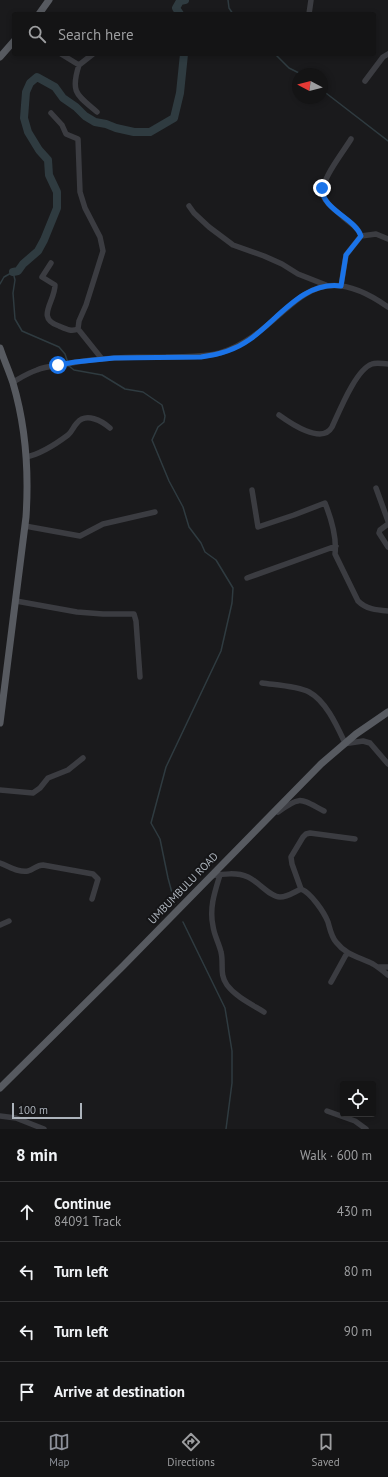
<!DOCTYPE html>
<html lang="en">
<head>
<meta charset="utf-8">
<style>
  body { margin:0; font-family:"PT Sans",sans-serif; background:#1d1d1e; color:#f1f3f6 }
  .controls { position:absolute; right:12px; bottom:12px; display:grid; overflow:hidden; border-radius:4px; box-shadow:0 2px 6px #0003 }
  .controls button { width:36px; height:36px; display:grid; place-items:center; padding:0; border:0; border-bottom:1px solid #333334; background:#141415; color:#f1f3f6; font:20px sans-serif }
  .compass { position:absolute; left:292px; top:68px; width:36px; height:36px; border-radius:50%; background:#141415; box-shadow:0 2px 6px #0003; rotate:277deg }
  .scale { position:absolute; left:12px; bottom:10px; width:70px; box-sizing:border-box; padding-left:4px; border:2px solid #acb3bb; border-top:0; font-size:11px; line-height:14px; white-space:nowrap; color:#acb3bb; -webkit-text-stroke:3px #151517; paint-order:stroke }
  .stop { position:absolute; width:12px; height:12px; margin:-9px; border:3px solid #1a73e8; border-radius:50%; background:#fff }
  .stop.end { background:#1a73e8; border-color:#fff; box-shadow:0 1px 4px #0008 }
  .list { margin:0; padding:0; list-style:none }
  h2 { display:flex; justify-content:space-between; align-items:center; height:52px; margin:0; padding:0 16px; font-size:17px }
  h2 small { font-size:13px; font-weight:400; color:#9d9ea0 }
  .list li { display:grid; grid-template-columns:26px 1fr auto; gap:12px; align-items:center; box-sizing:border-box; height:60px; padding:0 16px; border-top:1px solid #333334 }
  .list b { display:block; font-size:15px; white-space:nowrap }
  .list p { margin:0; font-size:13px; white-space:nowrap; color:#9d9ea0 }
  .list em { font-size:13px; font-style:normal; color:#9d9ea0 }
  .icon { flex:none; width:22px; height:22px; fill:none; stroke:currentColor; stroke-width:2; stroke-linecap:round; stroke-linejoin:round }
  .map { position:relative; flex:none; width:388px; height:1129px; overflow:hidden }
  .search { position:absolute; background:#141415; box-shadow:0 2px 6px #0003; left:12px; right:12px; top:12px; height:44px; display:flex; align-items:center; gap:10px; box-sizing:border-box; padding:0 14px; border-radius:4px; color:#9d9ea0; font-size:15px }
  .sheet { height:292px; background:#141415 }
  nav { display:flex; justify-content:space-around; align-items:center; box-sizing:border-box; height:56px; border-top:1px solid #333334; background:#141415; font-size:11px; color:#9d9ea0 }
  nav a { display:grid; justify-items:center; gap:2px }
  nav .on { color:#8c9099 }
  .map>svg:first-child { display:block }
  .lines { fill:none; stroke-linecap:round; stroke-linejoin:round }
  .stream { stroke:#2f3b40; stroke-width:1.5 }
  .river { stroke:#2f3b40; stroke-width:8 }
  .minor { stroke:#3b3c41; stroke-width:5.5 }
  .major { stroke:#575a60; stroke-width:7 }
  .route { stroke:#1a73e8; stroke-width:5 }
  .labels { text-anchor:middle; stroke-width:4; stroke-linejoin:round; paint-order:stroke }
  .street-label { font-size:11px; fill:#acb3bb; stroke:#151517 }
</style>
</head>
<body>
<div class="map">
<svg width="388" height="1129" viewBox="0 0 388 1129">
  <rect width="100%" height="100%" fill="#1a1a1c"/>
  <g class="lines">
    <path class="stream" d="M228 0 229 8 233 14
      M275 54 289 68 301 74
      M322 90 388 141
      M0 284 4 277 13 272 15 280 13 293 15 319 22 331 59 347 65 354 69 366 74 370 102 375 125 389 143 392 162 405 165 416 164 422 158 427 152 440 169 481 183 507 189 527 201 543 205 552 216 560 233 588 232 603 221 651 166 767 151 823 160 839 168 878 175 904
      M183 922 225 1008 232 1051V1083L226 1129"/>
    <path class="river" d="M180 14 176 8 180 1 185 0
      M13 272 18 271 23 264 38 251 44 240 57 208V192L49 175 48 160 39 150 28 132 24 118 26 92 30 83 37 77 55 87 63 98 76 107 85 116 95 122 106 124 116 128 134 132H150L174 118 180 93 184 54"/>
    <path class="minor" d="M309 14 311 0
      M61 54 79 65 93 54
      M79 65C70 93 77 95 97 112
      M365 81 383 57 388 54
      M51 113 62 125 66 134 78 139 80 192 85 208 100 237 103 251 86 305 79 321 78 329 102 359
      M189 206 194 213 209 227 233 245 264 256 282 264 298 274 326 285
      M361 236 376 234 388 239
      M51 263 42 277 55 285C55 302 35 318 59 326 66 329 71 332 78 329
      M341 286 346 255 361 236C358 227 351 224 344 218 338 212 327 205 323 196 318 183 344 151 351 139
      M13 382C20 378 28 373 37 370 46 366 57 366 67 364 99 357 133 357 166 357 185 356 202 358 220 353 291 331 302 246 388 307
      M279 415C290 423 322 445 332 427 339 412 356 369 372 364 377 362 383 364 388 364
      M26 457C41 454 56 444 68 435 72 432 73 427 77 423 86 412 102 421 110 428
      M376 488 388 521
      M252 490 258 527 294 515 325 503C331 518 337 537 335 554L358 601C366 609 376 610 388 611
      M388 524 380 530 379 533 388 547
      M25 526 80 536 103 524 155 512
      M247 578 336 546
      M16 601 77 612 103 614H134L136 621 140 677
      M262 683C276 685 297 686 309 692 326 701 337 726 345 743
      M343 744 363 741 370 743 388 764
      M0 790 33 793 40 788 48 778 68 770 83 758
      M278 812C301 795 301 799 324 811
      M0 863C9 866 18 873 28 871 34 869 37 865 43 865L93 874 98 879 92 899
      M220 875C215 891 209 908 213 926 214 935 219 943 221 952 224 964 219 974 227 985 236 997 251 1004 264 1012
      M211 876C223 874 237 872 248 877 259 882 270 897 280 897 288 897 294 892 301 889 311 893 324 912 328 922 330 929 331 936 336 942 346 955 359 957 373 964 378 967 383 971 388 975
      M301 889 292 864 291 857 303 837 306 834 310 833 355 839
      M0 925 9 921
      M378 967H388
      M331 982 347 953
      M327 1111 355 1121 366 1129
      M0 1116 16 1118 44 1129"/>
    <path class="major" d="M39 14 49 0
      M0 57 14 41
      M0 348C4 360 9 371 13 383 26 427 29 472 26 517L0 723
      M0 1088 123 966 321 764 356 734 388 712"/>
  </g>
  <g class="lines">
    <path class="route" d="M58 365 75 362 114 358 201 357C217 355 235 350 249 340 278 320 302 281 341 286L346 255 361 236C355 218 322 210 322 188"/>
  </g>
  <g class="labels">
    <g class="street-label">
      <text transform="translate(183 888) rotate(-46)" y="4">UMBUMBULU ROAD</text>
    </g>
  </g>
</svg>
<div class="controls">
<button><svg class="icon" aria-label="locate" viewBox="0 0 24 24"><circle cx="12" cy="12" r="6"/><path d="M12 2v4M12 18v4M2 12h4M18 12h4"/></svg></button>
</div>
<svg class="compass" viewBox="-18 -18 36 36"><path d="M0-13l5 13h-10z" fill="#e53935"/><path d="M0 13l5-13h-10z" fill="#9d9ea0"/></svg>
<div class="scale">100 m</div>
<div class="stop" style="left:58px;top:365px"></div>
<div class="stop end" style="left:322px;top:188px"></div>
<div class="search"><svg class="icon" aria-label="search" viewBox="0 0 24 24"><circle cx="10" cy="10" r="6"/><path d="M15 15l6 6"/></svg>Search here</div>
</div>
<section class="sheet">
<h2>8 min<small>Walk · 600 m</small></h2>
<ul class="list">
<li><svg class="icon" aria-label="ahead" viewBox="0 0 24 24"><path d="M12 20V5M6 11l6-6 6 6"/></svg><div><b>Continue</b><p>84091 Track</p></div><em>430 m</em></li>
<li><svg class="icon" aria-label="left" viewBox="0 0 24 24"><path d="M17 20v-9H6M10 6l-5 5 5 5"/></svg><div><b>Turn left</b></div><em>80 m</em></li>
<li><svg class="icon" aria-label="left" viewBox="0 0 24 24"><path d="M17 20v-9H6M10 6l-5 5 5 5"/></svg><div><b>Turn left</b></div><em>90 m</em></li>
<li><svg class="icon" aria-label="arrive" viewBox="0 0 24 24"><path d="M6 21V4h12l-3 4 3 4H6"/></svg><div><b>Arrive at destination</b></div></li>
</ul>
</section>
<nav>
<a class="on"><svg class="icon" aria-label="map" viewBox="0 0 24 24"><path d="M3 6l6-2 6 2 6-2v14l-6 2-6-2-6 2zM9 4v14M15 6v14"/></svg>Map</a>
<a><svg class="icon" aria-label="directions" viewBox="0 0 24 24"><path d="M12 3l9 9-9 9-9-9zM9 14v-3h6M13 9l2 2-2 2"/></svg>Directions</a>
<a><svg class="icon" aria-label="saved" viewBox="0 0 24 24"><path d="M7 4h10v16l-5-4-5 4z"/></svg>Saved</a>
</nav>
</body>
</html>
